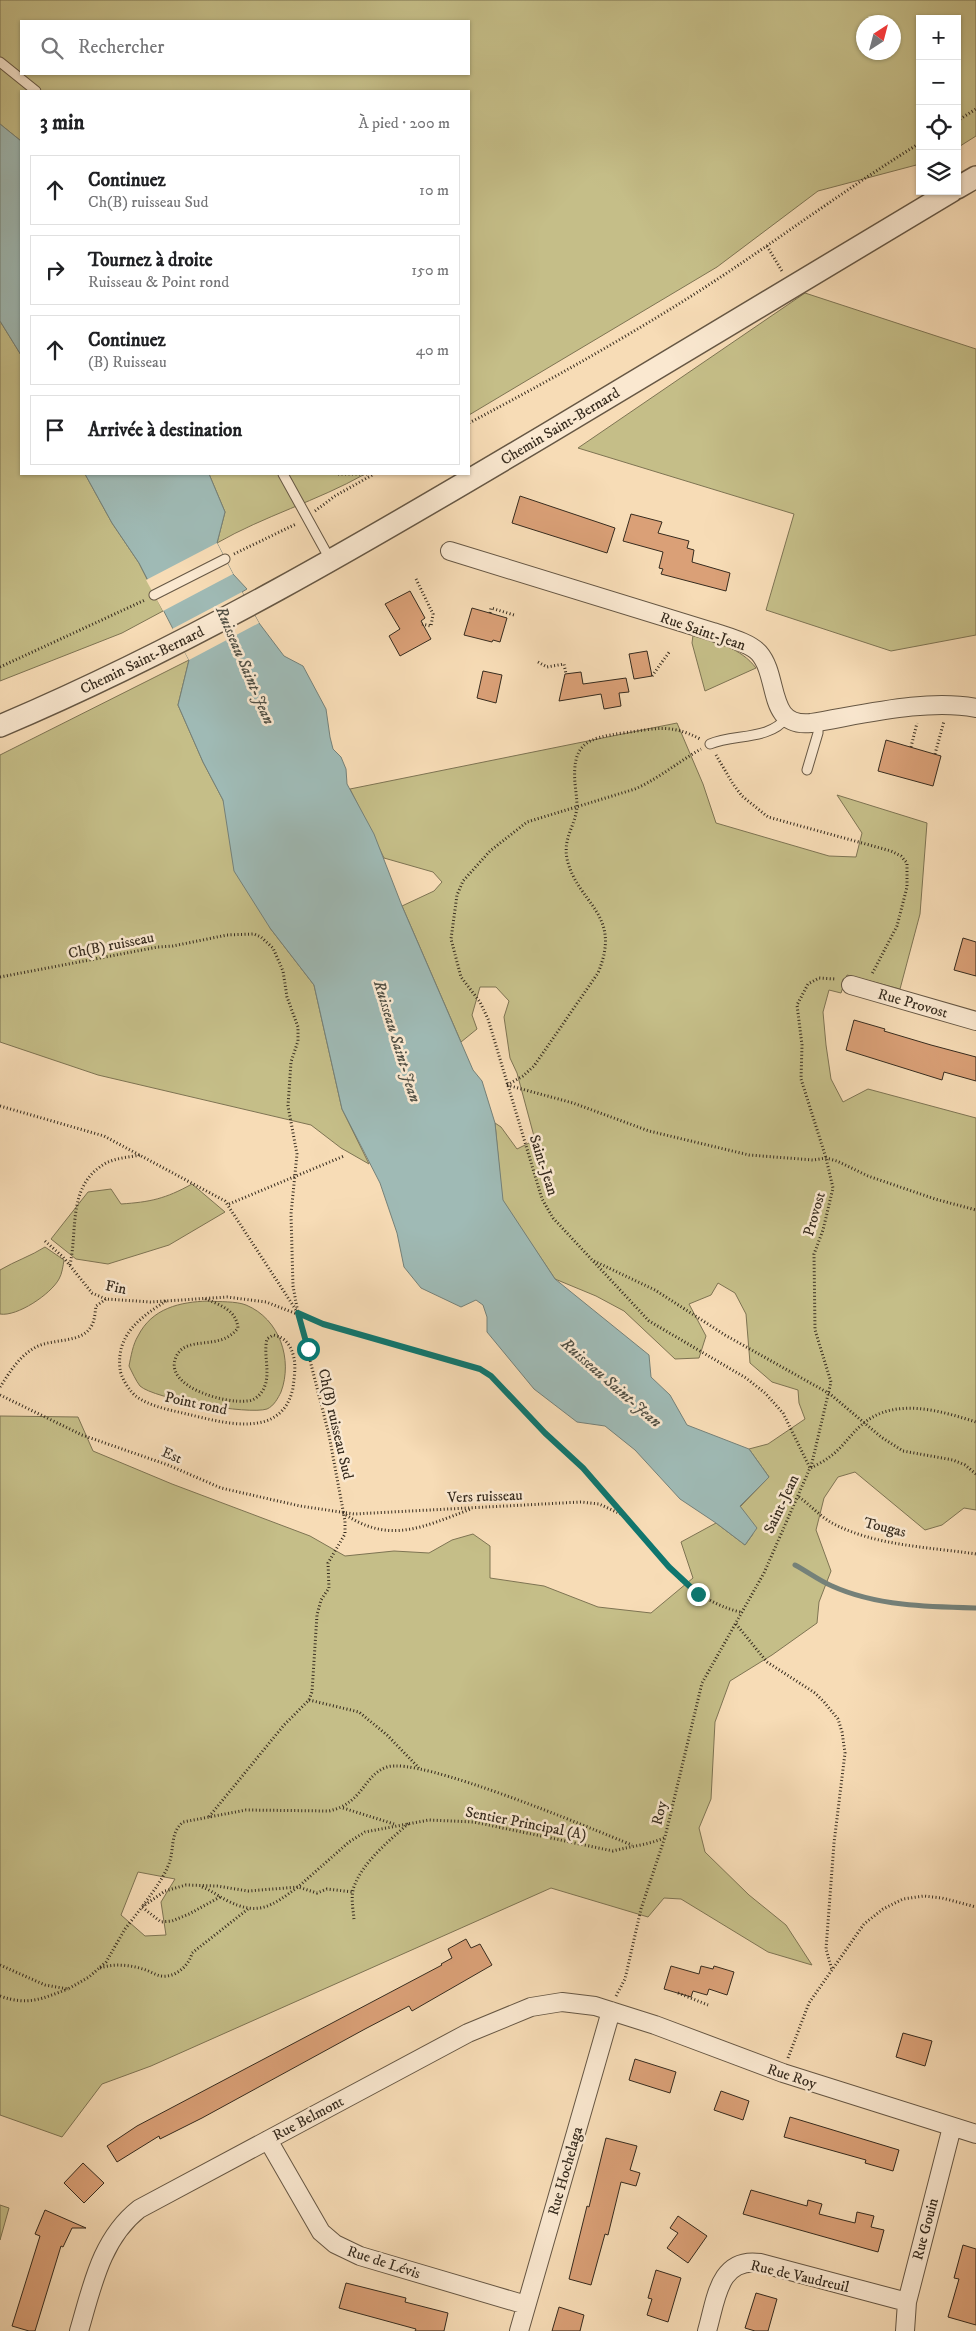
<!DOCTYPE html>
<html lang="fr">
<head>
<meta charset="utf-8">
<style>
  body { margin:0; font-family:"IM FELL DW Pica",serif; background:#f2f2f2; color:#202124 }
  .controls { position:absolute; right:15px; top:15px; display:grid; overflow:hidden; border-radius:0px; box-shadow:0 1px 4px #0004 }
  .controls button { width:45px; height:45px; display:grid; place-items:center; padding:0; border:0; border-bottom:1px solid #e0e0e0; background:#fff; color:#202124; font:25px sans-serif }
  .compass { position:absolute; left:856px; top:15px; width:45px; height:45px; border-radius:50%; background:#fff; box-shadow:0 1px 4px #0004; rotate:36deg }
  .stop { position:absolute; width:15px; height:15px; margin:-11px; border:4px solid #0f766e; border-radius:50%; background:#fff }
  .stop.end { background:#0f766e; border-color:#fff; box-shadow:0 1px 5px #0008 }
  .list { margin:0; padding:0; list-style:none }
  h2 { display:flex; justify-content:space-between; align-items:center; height:65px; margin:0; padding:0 20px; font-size:21px }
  h2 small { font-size:16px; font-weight:400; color:#757577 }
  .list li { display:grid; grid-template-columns:32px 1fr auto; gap:15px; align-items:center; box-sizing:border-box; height:70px; margin:0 10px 10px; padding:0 10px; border:1px solid #e0e0e0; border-radius:0px }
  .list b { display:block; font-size:19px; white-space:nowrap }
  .list p { margin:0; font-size:16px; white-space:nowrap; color:#757577 }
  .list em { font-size:16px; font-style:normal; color:#757577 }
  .icon { flex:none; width:28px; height:28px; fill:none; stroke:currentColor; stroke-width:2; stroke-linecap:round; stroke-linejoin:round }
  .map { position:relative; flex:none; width:976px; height:2331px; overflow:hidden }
  .search { position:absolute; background:#fff; box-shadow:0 1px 4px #0004; left:20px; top:20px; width:450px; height:55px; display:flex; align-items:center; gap:12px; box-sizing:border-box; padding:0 18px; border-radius:0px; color:#757577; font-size:19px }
  .panel { position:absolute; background:#fff; box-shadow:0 1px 4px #0004; left:20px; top:90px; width:450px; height:385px; border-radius:0px }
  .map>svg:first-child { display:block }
  .green { fill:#c5be88; stroke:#7e7453; fill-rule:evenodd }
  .water { fill:#9fbab5; stroke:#758179 }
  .pier { fill:#f7dcb6 }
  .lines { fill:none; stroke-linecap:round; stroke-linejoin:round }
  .stream { stroke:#758179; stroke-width:5 }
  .building { fill:#daa077; stroke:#362b1e }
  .service-casing { stroke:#665744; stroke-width:11 }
  .minor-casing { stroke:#665744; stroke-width:20 }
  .tertiary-casing { stroke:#665744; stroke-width:24 }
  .path { stroke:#362b1e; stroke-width:3; stroke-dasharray:1 2.5; stroke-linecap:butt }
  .service { stroke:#fae8d0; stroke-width:9 }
  .minor { stroke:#fae8d0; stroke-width:18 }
  .tertiary { stroke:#fae8d0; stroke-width:21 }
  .route { stroke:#0f766e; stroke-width:6 }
  .labels { text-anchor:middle; stroke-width:5; stroke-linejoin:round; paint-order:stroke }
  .street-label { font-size:15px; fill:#362b1e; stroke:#fae8d0 }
  .water-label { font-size:16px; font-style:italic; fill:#504f44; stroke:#fae8d0 }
</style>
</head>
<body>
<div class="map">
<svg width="976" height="2331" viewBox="0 0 976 2331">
  <rect width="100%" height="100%" fill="#f7dcb6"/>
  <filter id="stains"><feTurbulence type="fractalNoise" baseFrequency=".004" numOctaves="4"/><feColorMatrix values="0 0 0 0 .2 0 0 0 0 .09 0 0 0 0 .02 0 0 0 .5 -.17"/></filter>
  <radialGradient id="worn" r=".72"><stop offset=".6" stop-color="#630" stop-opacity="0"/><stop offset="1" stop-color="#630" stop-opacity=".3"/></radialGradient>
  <path class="green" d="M0 0H976V136L957 148V19H920V164L818 191 717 267 469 415V91H21V141L0 124ZM21 21H469V74H21ZM864 22H894V52H864Z
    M805 293 976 349V635L891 651 766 610 794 514 578 448Z
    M0 321 21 355V474H85L112 523 139 563 163 611 122 633 0 681Z
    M209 474H365C317 501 264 516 217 543L225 512Z
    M693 635C716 642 741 648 756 668L705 691 692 643Z
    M189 660 178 705 203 762 223 800 270 928 314 985 342 1109 369 1164 341 1148 311 1125 98 1075 0 1042V755Z
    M677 723 703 784 716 823 829 856 856 857 862 833 837 795 927 823 920 914 900 989 847 975 841 993 829 990 823 1012 826 1045 831 1079 843 1102 868 1089 976 1118V1510L964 1508 942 1525 925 1530 855 1472 838 1477 824 1498 816 1530 831 1571 819 1602 817 1623 772 1655 730 1681 715 1722 711 1799 699 1828 705 1852 749 1895 786 1925 812 1965 768 1952 681 1899 664 1898 648 1917 551 1888 151 2066 102 2084 62 2137 0 2115V1416L78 1417 93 1451 172 1484 310 1536 345 1556 394 1551 429 1553 452 1540 473 1534 490 1546V1578L544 1586 598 1607 651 1613 693 1578 681 1542 716 1523 745 1545 753 1534 740 1507 769 1477 749 1449 768 1444 805 1419 799 1403 798 1390 772 1382 750 1363 746 1314 735 1293 718 1283 711 1295 689 1304 706 1336 699 1358 675 1359 624 1311 596 1296 555 1279 502 1200 495 1123 501 1127 517 1149 535 1140 517 1073 510 1058 504 1017 509 1001 496 987H480L472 1015 477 1029 461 1042 402 906 434 891 442 882 433 872 384 858 350 789ZM138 1872 175 1879 161 1902 166 1935 145 1936 121 1915Z
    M192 1184 225 1212 169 1245 108 1264 76 1259 51 1239 88 1192 111 1189 121 1204C150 1202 165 1199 192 1184Z
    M45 1247 64 1260C63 1266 62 1274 59 1279 51 1294 17 1317 0 1314V1270C15 1261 31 1256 45 1247Z
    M208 1301C219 1302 236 1301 246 1305 280 1319 293 1360 281 1392 278 1398 274 1406 267 1409 249 1415 154 1399 140 1386 136 1381 132 1372 129 1366 131 1356 133 1344 138 1336 152 1308 180 1302 208 1301Z
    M0 2205 9 2208 0 2240Z"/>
  <path class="water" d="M0 124 21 141V355L0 321Z
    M85 474H209L225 512 217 543 233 574 247 589 242 592 259 623 284 656 303 666 326 709 330 737 333 749 341 757 346 769 347 784 374 834 402 906 473 1070 482 1081 495 1123 503 1200 555 1279 649 1355 651 1377 670 1395 687 1425 749 1449 769 1477 740 1506 757 1528 745 1545 716 1523 680 1499 635 1450 605 1426 577 1422 534 1389 487 1332V1317L483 1305 476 1300 461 1307 421 1288 404 1267 397 1233 380 1183 342 1109 314 985 270 928 234 871 223 800 203 762 178 705 189 660 139 563 112 523Z"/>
  <path class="pier" d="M217 543 233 574 163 611 146 580Z
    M242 592 259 623 189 660 172 629Z"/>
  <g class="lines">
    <path class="stream" d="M795 1565C808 1572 820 1581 832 1586 876 1606 929 1607 976 1608"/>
  </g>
  <path class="building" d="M520 496 615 528 607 553 512 523Z
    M631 514 662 522 658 533 689 541 687 548 694 550 692 562 730 573 726 591 661 574 663 569 659 568 663 552 623 541Z
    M410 591 425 618 421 621 431 639 400 656 389 636 400 629 385 604Z
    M472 608 507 618 500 642 493 640 492 642 464 635Z
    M647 651 652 676 634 679 629 654Z
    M483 671 502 675 496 703 477 698Z
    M581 672 583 684 626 678 629 692 619 693 621 706 604 709 601 694 559 701 565 674Z
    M886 740 941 756 933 786 878 771Z
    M963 938 976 942V976L954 970Z
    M854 1020 885 1029 884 1031 931 1045 976 1057V1081L944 1072 942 1080 846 1050Z
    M466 1939 471 1948 480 1944 492 1965 412 2011 409 2006 365 2029 202 2118 160 2139 159 2136 117 2162 107 2146 137 2126 442 1965 441 1964 452 1958 448 1949Z
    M671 1966 699 1974 701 1966 713 1969 714 1966 734 1972 727 1995 709 1989 707 1995 693 1991 691 1997 664 1989Z
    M903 2033 932 2041 925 2066 896 2057Z
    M635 2059 676 2072 670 2093 629 2080Z
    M721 2091 749 2101 743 2120 714 2110Z
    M790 2117 899 2150 893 2171 865 2163 866 2160 784 2137Z
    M606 2138 637 2146 630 2170 640 2173 636 2186 621 2182 608 2235 605 2234 591 2285 569 2279 587 2206 589 2207Z
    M83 2163 104 2183 84 2203 64 2183Z
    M751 2190 807 2206 808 2200 822 2204 819 2214 855 2223 857 2212 874 2216 871 2227 884 2230 878 2252 743 2214Z
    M45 2210 86 2228H72L63 2247 61 2246 35 2331H29L12 2326 40 2236 35 2234Z
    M678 2216 707 2236 688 2263 667 2248 678 2233 670 2228Z
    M963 2245 976 2249V2325L948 2317 959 2279 954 2278Z
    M656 2270 681 2278 668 2322 647 2315 652 2299 648 2298Z
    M346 2283 406 2298 405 2302 448 2313 444 2331H415L416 2329 339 2308Z
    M756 2293 777 2299 768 2331H755L745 2328Z
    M559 2307 584 2315 580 2331H552Z"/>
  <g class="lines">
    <defs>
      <path id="service" d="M0 62 36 91
        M283 474 331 561
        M154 595 225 559
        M710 744C734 734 770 740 786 718
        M807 770 818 733V722"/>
      <path id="minor" d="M450 551 713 632C727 637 749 642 759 653 780 677 766 728 811 723 861 715 927 698 976 708
        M851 985 976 1021
        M268 2140 321 2232 335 2244 360 2256 526 2305
        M79 2331C92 2287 101 2239 139 2209L468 2033 531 2007 562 2002 595 2006 655 2025 783 2073 976 2134
        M519 2331 611 2011
        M707 2331C716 2301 718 2257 760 2263L907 2302
        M905 2331 907 2302 952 2127"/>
      <path id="tertiary" d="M957 188 976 177
        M0 726C191 645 369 540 547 434 682 353 817 272 952 191"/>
    </defs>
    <use href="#service" class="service-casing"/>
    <use href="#minor" class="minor-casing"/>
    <use href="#tertiary" class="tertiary-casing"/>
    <path class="path" d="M957 121 976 109
      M767 246 782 271
      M469 423C545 383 620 341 693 295 770 246 842 191 920 143
      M338 474H369
      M315 511 335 496 374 474
      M234 554 296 524
      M416 579 433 614 431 626 422 624
      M490 613 491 608 514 615
      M538 662 547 667 564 664 566 674
      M0 667 145 600
      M652 676 670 651
      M911 747 917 723
      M935 754 944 721
      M716 755 733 784 742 796 768 817 891 851 901 856 907 863V887L897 926 872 974
      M0 977 158 947 173 946 227 935 254 934 261 937 273 948 283 971 287 997 298 1027V1041L291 1062 288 1106 297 1154 291 1214 293 1286 298 1313 329 1435 345 1521V1534L328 1563 329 1588 321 1600 317 1615 312 1692 309 1700 284 1725 208 1818
      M507 1085 523 1076 534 1066 598 973C623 913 578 905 567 859 563 837 575 827 577 807 577 800 576 792 575 784 572 744 586 738 623 733 655 729 670 723 700 739
      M507 1085 573 1103 649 1131 749 1155 813 1160 826 1158 837 1161 868 1176 935 1199 976 1210
      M0 1106 104 1136 225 1201 296 1310
      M229 1204 344 1156
      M45 1241 63 1257 92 1293 106 1299 150 1302 227 1297 266 1302 323 1324 480 1369 491 1376 545 1433 583 1468 680 1579C699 1595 716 1606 740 1612
      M594 1261 655 1290 725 1335 830 1394 881 1437 903 1451 953 1460 965 1465 976 1474
      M70 1265C78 1228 67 1185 106 1163 116 1158 130 1157 140 1155
      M166 1301C141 1317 116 1334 120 1369 121 1378 130 1392 137 1397 152 1407 170 1410 187 1414 224 1423 282 1440 293 1388 294 1379 296 1367 294 1358 291 1345 285 1337 273 1335L267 1339C263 1355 271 1373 264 1388 261 1395 254 1401 247 1401 226 1404 163 1387 176 1357 186 1334 220 1352 238 1328 236 1309 219 1305 204 1298
      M0 1387C10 1372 19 1356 36 1347 53 1338 83 1344 92 1325 95 1319 95 1312 96 1306L106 1299
      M0 1395 82 1435 168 1465 221 1488 300 1506 354 1514 581 1502 599 1504 623 1515
      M811 1467 831 1382 815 1330 814 1254 823 1230 833 1188 826 1158 801 1079 802 1045 797 1005 808 984 819 978 836 979
      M811 1468C816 1465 823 1462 828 1458 842 1449 851 1433 864 1423 896 1397 941 1411 976 1422
      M799 1497C810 1505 821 1517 832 1523 875 1546 929 1547 976 1554
      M343 1513C389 1545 423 1527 471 1509
      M736 1624 767 1662 815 1693 824 1702 838 1719 842 1732 845 1753 834 1843 826 1949 832 1970
      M309 1700 359 1712 387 1735 419 1768
      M343 1808 394 1824
      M202 1887C211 1890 218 1896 226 1900 258 1917 272 1906 298 1887L317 1893 327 1889 353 1892
      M220 1897 189 1914 172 1921 161 1922 142 1907C151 1894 162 1881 168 1866 175 1851 169 1834 183 1822L246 1810 329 1811C364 1803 363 1775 387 1767 420 1756 592 1829 632 1845
      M354 1919C353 1908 350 1895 355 1884 365 1860 390 1840 409 1823
      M0 1965 45 1985 68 1989 89 1977 106 1962 125 1929 142 1907 165 1891 186 1885 217 1886 248 1891 298 1887 349 1842 365 1832 429 1820 474 1822 613 1851C631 1846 648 1845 664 1838
      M100 1968C115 1963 131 1965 146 1970 151 1972 156 1975 161 1976 175 1978 189 1966 192 1953L248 1909
      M678 1993 708 2005
      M0 1996C28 2006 41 1999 68 1989
      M616 1996 625 1979 641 1909 665 1837 702 1683 764 1573 810 1468 783 1413 765 1393 746 1378 649 1321 553 1218 542 1199 488 1019 480 1002 461 977 451 939 457 895 463 881 490 851 527 822 635 789C658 779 678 762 701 749
      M788 2058 809 2003 864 1924 883 1909 903 1899 924 1896 942 1898 976 1907"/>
    <use href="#service" class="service"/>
    <use href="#minor" class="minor"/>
    <use href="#tertiary" class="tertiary"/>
  </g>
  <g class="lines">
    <path class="route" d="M308 1349 298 1313 323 1324 480 1369 491 1376 545 1433 583 1468 669 1567 698 1594"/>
  </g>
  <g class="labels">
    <g class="street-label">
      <text transform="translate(560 426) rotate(-31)" y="5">Chemin Saint-Bernard</text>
      <text transform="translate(703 631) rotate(19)" y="5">Rue Saint-Jean</text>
      <text transform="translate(142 660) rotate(-26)" y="5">Chemin Saint-Bernard</text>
      <text transform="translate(111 945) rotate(-11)" y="5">Ch(B) ruisseau</text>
      <text transform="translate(913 1003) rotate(16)" y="5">Rue Provost</text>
      <text transform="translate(544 1165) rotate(72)" y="5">Saint-Jean</text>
      <text transform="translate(814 1214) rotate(-74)" y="5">Provost</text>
      <text transform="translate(116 1287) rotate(10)" y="5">Fin</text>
      <text transform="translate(196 1403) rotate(12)" y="5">Point rond</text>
      <text transform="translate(336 1424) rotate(77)" y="5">Ch(B) ruisseau Sud</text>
      <text transform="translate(172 1455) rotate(23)" y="5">Est</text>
      <text transform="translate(485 1496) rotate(-2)" y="5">Vers ruisseau</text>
      <text transform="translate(781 1504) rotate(-65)" y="5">Saint-Jean</text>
      <text transform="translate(885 1527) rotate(14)" y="5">Tougas</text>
      <text transform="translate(659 1813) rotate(-76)" y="5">Roy</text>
      <text transform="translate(526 1823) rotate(11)" y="5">Sentier Principal (A)</text>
      <text transform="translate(792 2076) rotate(18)" y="5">Rue Roy</text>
      <text transform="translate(308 2118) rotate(-28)" y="5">Rue Belmont</text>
      <text transform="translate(565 2171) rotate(-74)" y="5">Rue Hochelaga</text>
      <text transform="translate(925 2229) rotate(-75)" y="5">Rue Gouin</text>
      <text transform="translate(384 2262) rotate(18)" y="5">Rue de Lévis</text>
      <text transform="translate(800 2276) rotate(13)" y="5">Rue de Vaudreuil</text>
    </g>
    <g class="water-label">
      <text transform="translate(246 665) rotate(67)" y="6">Ruisseau Saint-Jean</text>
      <text transform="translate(398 1041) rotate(73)" y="6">Ruisseau Saint-Jean</text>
      <text transform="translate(612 1382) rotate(41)" y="6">Ruisseau Saint-Jean</text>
    </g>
  </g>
  <rect width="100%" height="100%" filter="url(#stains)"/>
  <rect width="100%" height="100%" fill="url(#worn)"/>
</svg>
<div class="controls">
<button>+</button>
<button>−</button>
<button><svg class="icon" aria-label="locate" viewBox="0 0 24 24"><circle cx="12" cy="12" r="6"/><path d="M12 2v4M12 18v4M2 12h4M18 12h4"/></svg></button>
<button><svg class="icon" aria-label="layers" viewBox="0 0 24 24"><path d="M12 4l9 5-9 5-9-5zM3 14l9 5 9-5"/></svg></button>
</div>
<svg class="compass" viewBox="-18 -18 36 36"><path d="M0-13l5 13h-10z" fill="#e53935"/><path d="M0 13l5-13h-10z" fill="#757577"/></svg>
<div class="stop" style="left:308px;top:1349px"></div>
<div class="stop end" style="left:698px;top:1594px"></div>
<div class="search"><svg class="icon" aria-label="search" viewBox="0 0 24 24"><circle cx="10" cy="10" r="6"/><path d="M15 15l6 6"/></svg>Rechercher</div>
<section class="panel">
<h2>3 min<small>À pied · 200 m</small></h2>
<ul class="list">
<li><svg class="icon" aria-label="ahead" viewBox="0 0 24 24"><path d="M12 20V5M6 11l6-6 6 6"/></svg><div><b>Continuez</b><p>Ch(B) ruisseau Sud</p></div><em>10 m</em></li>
<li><svg class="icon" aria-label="right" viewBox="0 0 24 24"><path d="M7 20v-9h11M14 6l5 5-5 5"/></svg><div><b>Tournez à droite</b><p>Ruisseau &amp; Point rond</p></div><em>150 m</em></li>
<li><svg class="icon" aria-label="ahead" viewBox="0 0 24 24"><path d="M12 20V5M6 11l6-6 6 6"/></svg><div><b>Continuez</b><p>(B) Ruisseau</p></div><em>40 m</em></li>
<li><svg class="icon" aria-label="arrive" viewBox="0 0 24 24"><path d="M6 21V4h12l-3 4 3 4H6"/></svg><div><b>Arrivée à destination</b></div></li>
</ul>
</section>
</div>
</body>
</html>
